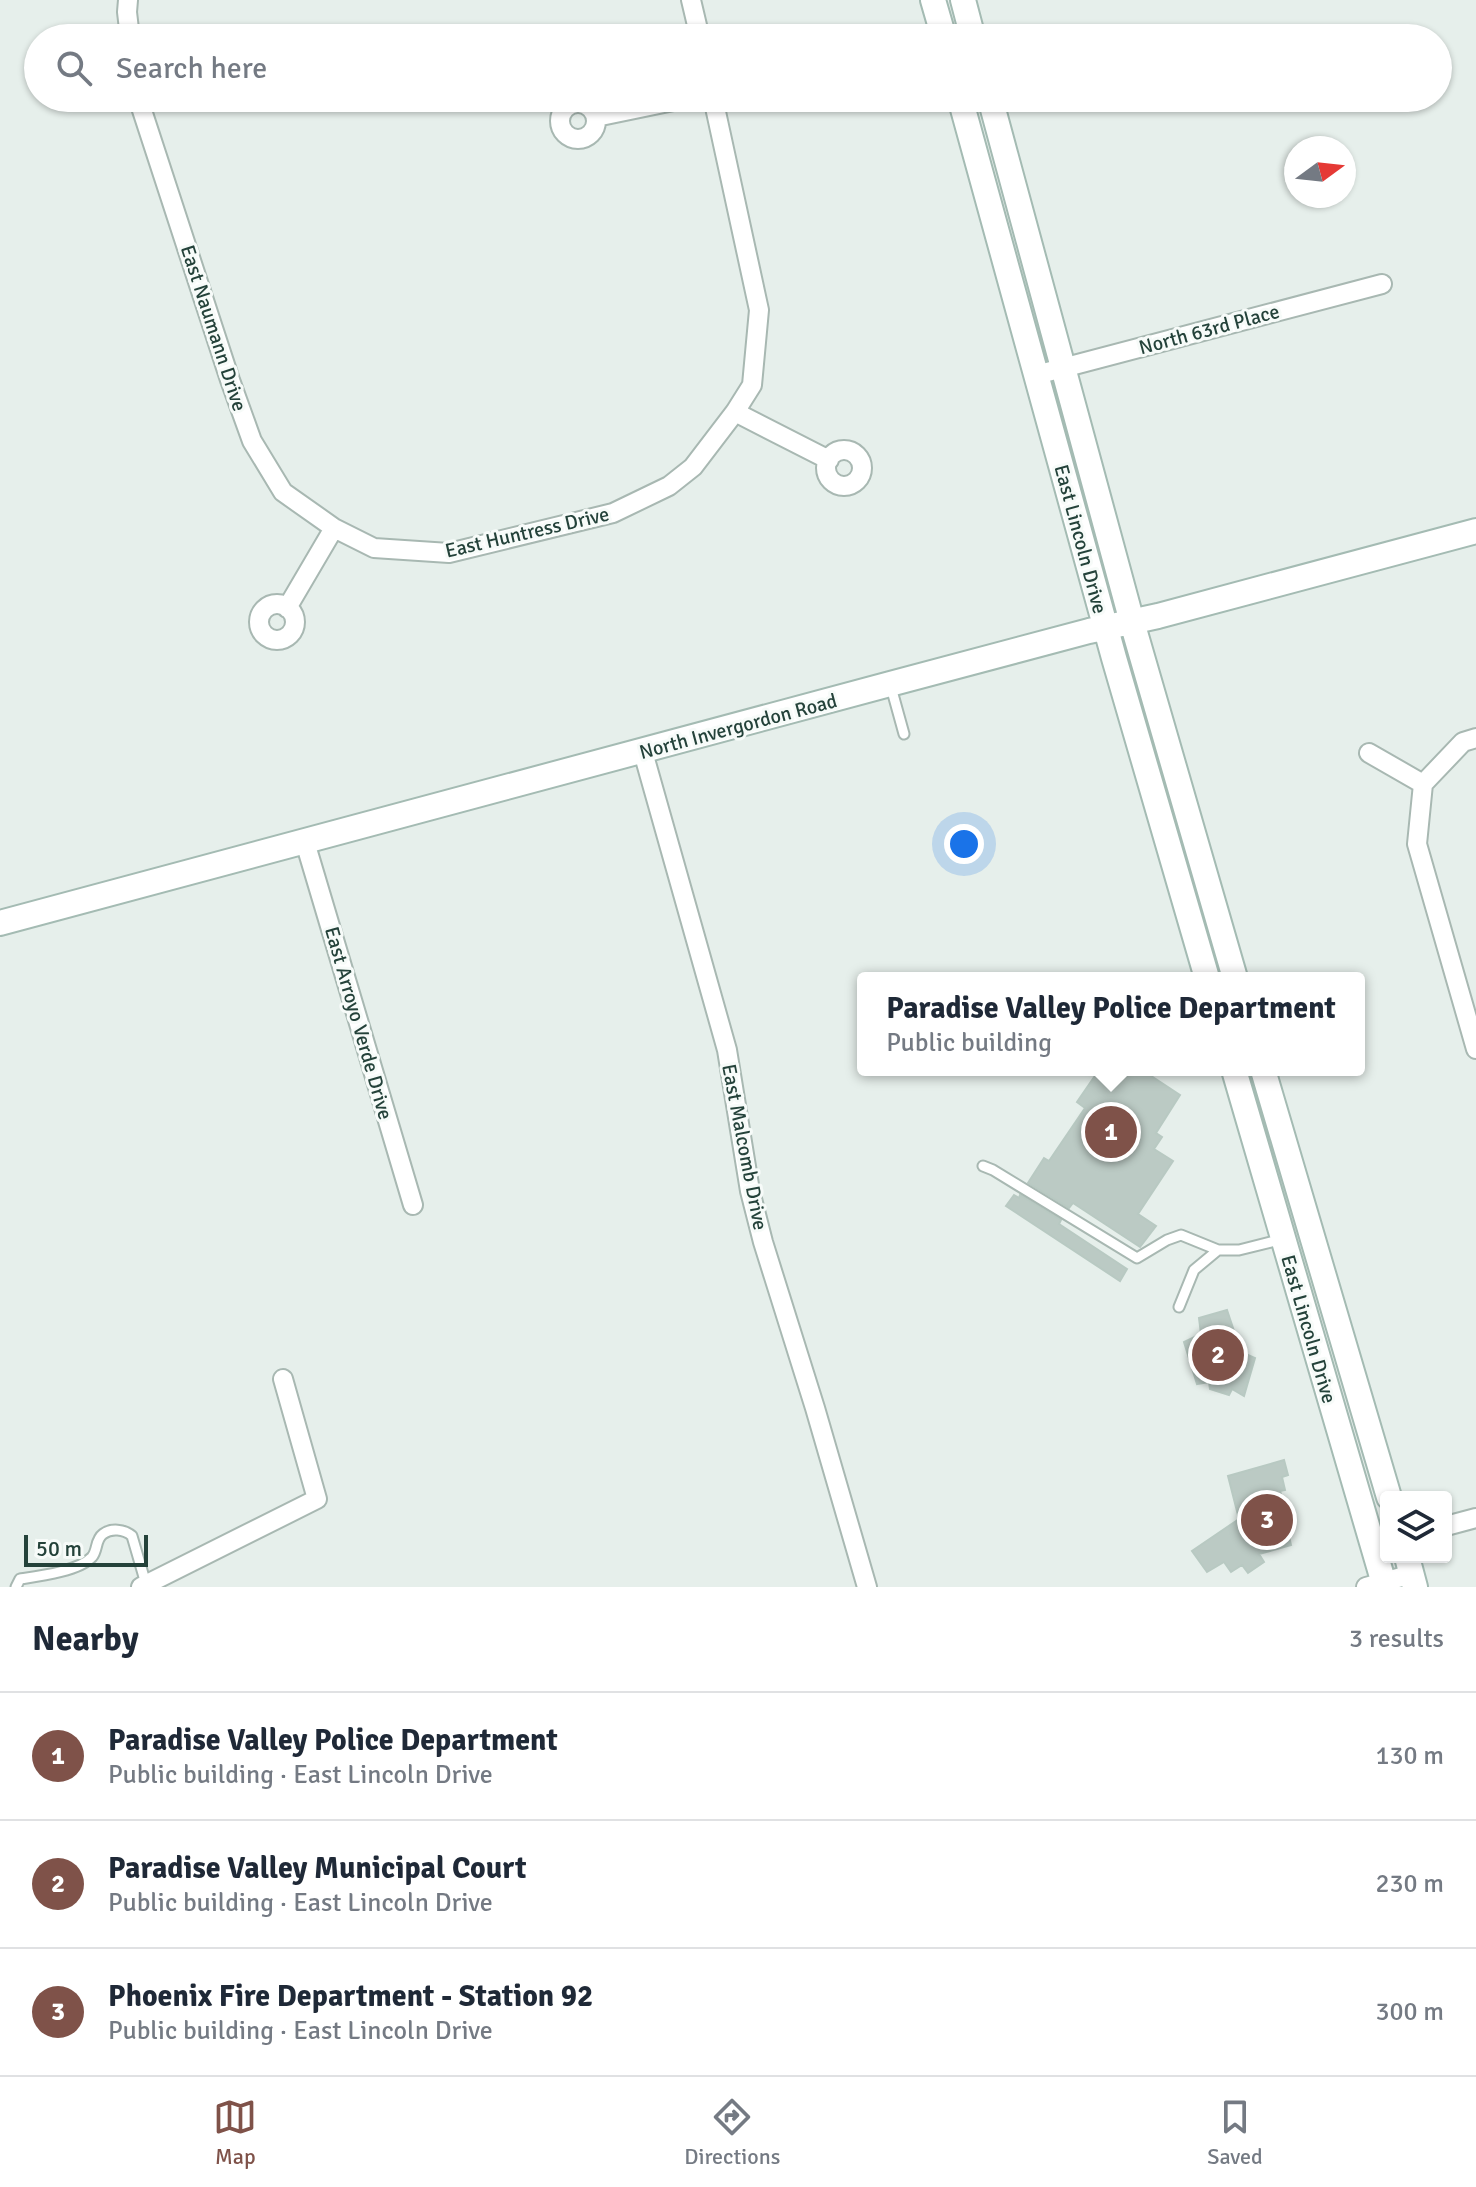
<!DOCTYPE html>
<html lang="en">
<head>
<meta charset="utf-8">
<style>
  body { margin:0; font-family:Signika,sans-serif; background:#f6f6f7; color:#1f2937 }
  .controls { position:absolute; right:24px; bottom:24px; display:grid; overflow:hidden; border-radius:8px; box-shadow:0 2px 6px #0004 }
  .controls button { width:72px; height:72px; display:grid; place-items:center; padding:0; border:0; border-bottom:2px solid #e0e1e3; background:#fff; color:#1f2937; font:40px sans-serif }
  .compass { position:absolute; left:1284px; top:136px; width:72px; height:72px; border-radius:50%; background:#fff; box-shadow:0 2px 6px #0004; rotate:75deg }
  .scale { position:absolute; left:24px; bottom:20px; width:124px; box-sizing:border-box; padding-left:8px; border:4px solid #24423a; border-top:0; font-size:22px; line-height:28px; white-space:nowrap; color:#24423a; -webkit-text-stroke:6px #f7fbf9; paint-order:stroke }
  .you { position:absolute; left:964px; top:844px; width:28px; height:28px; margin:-20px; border:6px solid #fff; border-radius:50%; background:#1a73e8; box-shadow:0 0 0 12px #1a73e833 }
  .badge { display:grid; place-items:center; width:52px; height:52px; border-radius:50%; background:#7f5249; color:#fff; font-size:26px; font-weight:700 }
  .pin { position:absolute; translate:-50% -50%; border:4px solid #fff; box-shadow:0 2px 8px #0006 }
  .popup { position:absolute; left:857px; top:972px; width:508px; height:104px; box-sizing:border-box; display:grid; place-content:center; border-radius:8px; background:#fff; filter:drop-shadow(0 2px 6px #0005); font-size:26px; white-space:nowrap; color:#747a83 }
  .popup b { font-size:30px; color:#1f2937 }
  .popup::after { content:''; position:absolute; left:50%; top:100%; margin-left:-16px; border:16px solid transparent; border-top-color:#fff }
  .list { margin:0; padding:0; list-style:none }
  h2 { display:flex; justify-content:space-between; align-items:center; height:104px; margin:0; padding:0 32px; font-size:34px }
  h2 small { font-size:26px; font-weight:400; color:#747a83 }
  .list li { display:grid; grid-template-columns:52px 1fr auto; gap:24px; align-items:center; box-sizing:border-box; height:128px; padding:0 32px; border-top:2px solid #e0e1e3 }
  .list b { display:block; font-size:30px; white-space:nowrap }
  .list p { margin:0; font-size:26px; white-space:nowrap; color:#747a83 }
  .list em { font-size:26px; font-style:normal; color:#747a83 }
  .icon { flex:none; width:44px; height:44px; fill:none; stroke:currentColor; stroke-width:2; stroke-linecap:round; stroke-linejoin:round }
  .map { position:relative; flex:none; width:1476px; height:1587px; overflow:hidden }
  .search { position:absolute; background:#fff; box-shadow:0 2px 6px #0004; left:24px; right:24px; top:24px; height:88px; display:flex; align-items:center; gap:20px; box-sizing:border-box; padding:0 28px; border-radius:44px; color:#747a83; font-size:30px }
  .sheet { height:488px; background:#fff }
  nav { display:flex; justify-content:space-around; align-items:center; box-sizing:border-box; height:112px; border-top:2px solid #e0e1e3; background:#fff; font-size:22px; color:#747a83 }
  nav a { display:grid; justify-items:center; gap:4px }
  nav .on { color:#7f5249 }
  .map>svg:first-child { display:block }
  .building { fill:#bbcac4; stroke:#b8c9c2; stroke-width:2 }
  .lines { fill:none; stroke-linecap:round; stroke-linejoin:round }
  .lane-casing { stroke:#a8b8b2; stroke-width:13 }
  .street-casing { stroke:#a8b8b2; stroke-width:22 }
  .secondary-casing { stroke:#a4bbb3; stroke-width:28 }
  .lane { stroke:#fff; stroke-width:9 }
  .street { stroke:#fff; stroke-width:18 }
  .secondary { stroke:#fff; stroke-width:24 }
  .labels { text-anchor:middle; stroke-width:6; stroke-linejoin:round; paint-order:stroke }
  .street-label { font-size:20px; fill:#24423a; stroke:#f7fbf9 }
</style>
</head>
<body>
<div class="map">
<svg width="1476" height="1587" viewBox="0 0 1476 1587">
  <rect width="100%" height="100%" fill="#e6efeb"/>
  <path class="building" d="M1099 1070H1142L1180 1095 1156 1133 1162 1137 1154 1149 1173 1161 1138 1214 1156 1226 1140 1247 1073 1203 1069 1208 1028 1183 1044 1158 1049 1161 1085 1108 1077 1102Z
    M1014 1195 1019 1198 1020 1195 1061 1220 1059 1224 1127 1269 1120 1281 1006 1206Z
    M1227 1310 1241 1352 1255 1358 1244 1396 1232 1389 1229 1395 1210 1389 1209 1382 1197 1384 1184 1342 1201 1334 1199 1318Z
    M1284 1460 1288 1475 1282 1477 1285 1490 1280 1491 1292 1532H1288L1291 1545 1259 1554 1264 1562 1248 1573 1242 1565 1231 1572 1224 1562 1207 1572 1192 1551 1239 1519 1228 1476Z"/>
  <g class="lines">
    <defs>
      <path id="lane" d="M891 687 904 734
        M983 1166 993 1170 1137 1258 1167 1240 1181 1235 1218 1250H1239L1283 1239
        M1179 1307 1194 1270 1218 1250
        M16 1587 20 1579C40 1576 79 1571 92 1557 98 1550 95 1540 103 1534 111 1528 124 1529 132 1536L146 1584"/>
      <path id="street" d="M128 0 127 12 130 38
        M691 0 700 38
        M138 98 230 380 252 441 283 492 334 528 374 548 449 553 613 513 669 486 693 467 735 412 752 385 759 310 713 98
        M560 121a18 18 0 1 1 36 0a18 18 0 1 1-36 0Z
        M596 117 688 98
        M1036 375 1382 284
        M735 412 829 460
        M826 468a18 18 0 1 1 36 0a18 18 0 1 1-36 0Z
        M259 622a18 18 0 1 1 36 0a18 18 0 1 1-36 0Z
        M287 608 334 528
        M643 752 727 1050 750 1191 763 1242 815 1408 867 1587
        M1369 753 1423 784
        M1423 784 1417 844 1476 1049
        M1423 784 1463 742 1476 738
        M305 842 413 1205
        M1446 1526 1476 1518
        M141 1587 317 1499 283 1379
        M1366 1587 1412 1574"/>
      <path id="secondary" d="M933 0 944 38
        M963 0 973 38
        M960 98 1114 658 1207 978
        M990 98 1132 622 1235 978
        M0 923 890 684 1089 631 1158 616 1476 531
        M1234 1070 1385 1587
        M1263 1070 1389 1497
        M1407 1557 1415 1587"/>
    </defs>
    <use href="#lane" class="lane-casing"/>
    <use href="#street" class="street-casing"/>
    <use href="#secondary" class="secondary-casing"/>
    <use href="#lane" class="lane"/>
    <use href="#street" class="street"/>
    <use href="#secondary" class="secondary"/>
  </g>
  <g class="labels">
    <g class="street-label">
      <text transform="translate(214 328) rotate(72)" y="7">East Naumann Drive</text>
      <text transform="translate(1209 329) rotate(-15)" y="7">North 63rd Place</text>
      <text transform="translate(527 532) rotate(-13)" y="7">East Huntress Drive</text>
      <text transform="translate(1081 539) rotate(75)" y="7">East Lincoln Drive</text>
      <text transform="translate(738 726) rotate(-15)" y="7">North Invergordon Road</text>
      <text transform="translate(359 1023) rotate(74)" y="7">East Arroyo Verde Drive</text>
      <text transform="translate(745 1147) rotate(79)" y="7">East Malcomb Drive</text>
      <text transform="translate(1309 1329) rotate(74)" y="7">East Lincoln Drive</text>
    </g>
  </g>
</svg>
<div class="controls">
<button><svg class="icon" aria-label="layers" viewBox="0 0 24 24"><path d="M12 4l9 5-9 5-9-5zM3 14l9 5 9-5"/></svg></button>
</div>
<svg class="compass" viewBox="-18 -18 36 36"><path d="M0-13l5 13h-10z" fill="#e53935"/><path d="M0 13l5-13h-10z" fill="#747a83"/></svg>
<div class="scale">50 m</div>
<div class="you"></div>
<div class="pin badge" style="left:1111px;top:1132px">1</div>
<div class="popup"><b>Paradise Valley Police Department</b>Public building</div>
<div class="pin badge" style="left:1218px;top:1355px">2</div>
<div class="pin badge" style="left:1267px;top:1520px">3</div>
<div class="search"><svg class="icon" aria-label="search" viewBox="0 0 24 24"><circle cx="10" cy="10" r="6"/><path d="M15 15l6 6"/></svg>Search here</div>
</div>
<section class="sheet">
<h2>Nearby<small>3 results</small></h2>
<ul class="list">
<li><span class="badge">1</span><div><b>Paradise Valley Police Department</b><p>Public building · East Lincoln Drive</p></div><em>130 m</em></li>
<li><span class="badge">2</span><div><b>Paradise Valley Municipal Court</b><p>Public building · East Lincoln Drive</p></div><em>230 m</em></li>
<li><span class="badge">3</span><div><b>Phoenix Fire Department - Station 92</b><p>Public building · East Lincoln Drive</p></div><em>300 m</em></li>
</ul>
</section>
<nav>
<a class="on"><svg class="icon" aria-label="map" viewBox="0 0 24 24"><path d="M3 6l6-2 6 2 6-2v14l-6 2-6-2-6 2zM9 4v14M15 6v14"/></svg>Map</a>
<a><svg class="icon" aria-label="directions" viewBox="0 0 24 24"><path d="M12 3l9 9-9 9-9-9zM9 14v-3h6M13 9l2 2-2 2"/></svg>Directions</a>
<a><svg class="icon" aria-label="saved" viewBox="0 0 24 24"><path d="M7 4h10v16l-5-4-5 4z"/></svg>Saved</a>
</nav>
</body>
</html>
